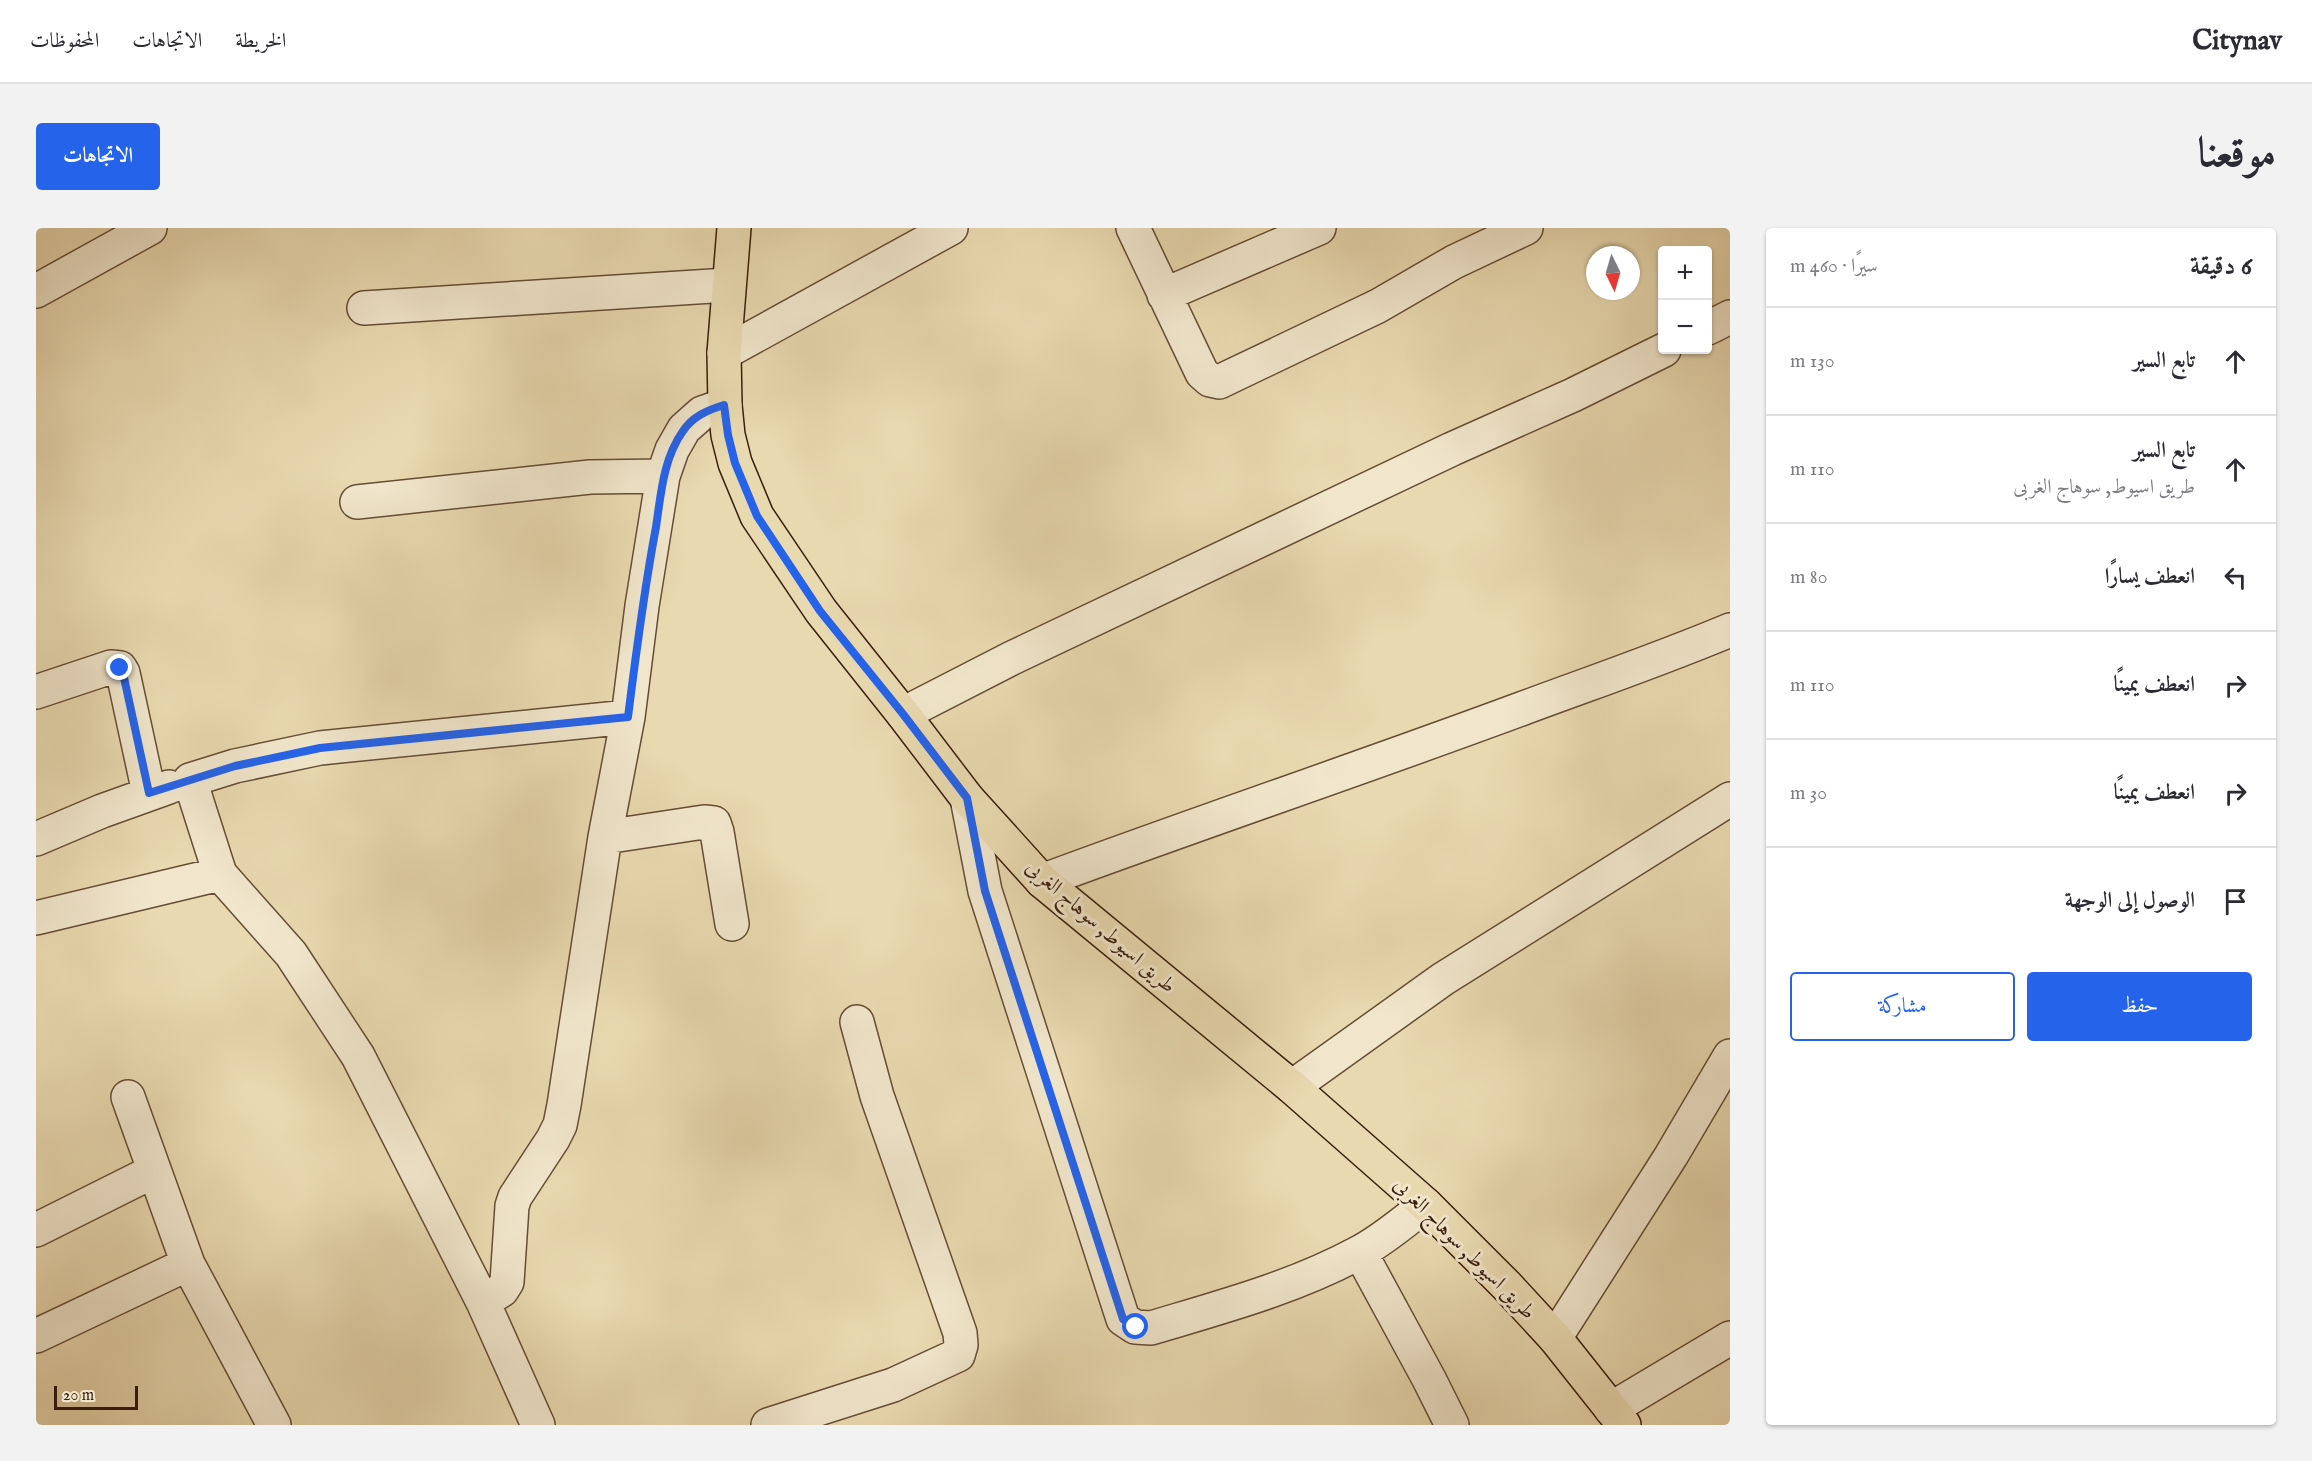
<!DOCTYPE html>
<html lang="ar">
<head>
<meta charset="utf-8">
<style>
  body { margin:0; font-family:"IM FELL English",Amiri,serif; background:#f2f2f3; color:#2b2b33; direction:rtl }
  .controls { position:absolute; right:18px; top:18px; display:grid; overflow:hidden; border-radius:6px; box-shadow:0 2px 4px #0004 }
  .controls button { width:54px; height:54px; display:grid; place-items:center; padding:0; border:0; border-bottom:2px solid #e1e1e2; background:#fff; color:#2b2b33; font:30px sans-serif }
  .compass { position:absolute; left:1550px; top:18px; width:54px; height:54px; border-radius:50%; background:#fff; box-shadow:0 2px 4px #0004; rotate:175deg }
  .scale { position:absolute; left:18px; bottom:15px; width:84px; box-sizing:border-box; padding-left:6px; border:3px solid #391e0c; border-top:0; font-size:16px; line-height:21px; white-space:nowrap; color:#391e0c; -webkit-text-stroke:4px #f1e6cc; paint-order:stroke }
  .stop { position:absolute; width:18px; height:18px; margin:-14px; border:4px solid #2563eb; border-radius:50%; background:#fff }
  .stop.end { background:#2563eb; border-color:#fff; box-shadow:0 2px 6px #0008 }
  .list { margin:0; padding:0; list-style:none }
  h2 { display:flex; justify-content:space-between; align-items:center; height:78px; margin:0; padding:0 24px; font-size:26px }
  h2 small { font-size:20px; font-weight:400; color:#7c7c81 }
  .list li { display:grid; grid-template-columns:39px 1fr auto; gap:18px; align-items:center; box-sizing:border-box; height:108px; padding:0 24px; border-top:2px solid #e1e1e2 }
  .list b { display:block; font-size:22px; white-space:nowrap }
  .list p { margin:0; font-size:20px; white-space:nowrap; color:#7c7c81 }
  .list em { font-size:20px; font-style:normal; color:#7c7c81 }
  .actions { display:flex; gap:12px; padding:18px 24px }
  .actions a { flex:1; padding:14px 0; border:2px solid #2563eb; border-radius:6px; text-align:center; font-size:21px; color:#2563eb }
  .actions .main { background:#2563eb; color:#fff }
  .icon { flex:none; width:33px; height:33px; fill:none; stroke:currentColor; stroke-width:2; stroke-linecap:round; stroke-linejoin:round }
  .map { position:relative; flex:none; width:1694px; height:1197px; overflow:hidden; direction:ltr; border-radius:6px }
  header { display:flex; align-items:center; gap:36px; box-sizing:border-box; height:84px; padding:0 30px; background:#fff; border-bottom:2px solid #e1e1e2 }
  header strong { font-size:28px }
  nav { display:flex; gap:33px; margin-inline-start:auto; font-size:21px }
  .intro { display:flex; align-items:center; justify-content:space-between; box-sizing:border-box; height:144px; padding:0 36px }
  h1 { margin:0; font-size:42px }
  .button { padding:15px 27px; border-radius:6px; background:#2563eb; color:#fff; font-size:21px; font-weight:700 }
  main { display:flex; gap:36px; padding:0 36px }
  aside { flex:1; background:#fff; border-radius:6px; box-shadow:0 2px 4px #0004 }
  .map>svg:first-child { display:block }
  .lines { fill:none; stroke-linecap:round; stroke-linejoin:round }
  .minor-casing { stroke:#654d35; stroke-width:36 }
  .major-casing { stroke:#391e0c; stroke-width:36 }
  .minor { stroke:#f1e6cc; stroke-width:33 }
  .major { stroke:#e9d9b0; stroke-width:33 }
  .route { stroke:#2563eb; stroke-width:8 }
  .labels { text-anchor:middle; stroke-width:6; stroke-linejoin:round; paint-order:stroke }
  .street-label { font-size:21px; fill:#391e0c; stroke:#f1e6cc }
</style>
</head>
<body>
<header>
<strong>Citynav</strong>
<nav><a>الخريطة</a><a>الاتجاهات</a><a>المحفوظات</a></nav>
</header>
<div class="intro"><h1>موقعنا</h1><a class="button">الاتجاهات</a></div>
<main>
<aside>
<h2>6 دقيقة<small>سيرًا · 460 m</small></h2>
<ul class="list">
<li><svg class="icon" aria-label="ahead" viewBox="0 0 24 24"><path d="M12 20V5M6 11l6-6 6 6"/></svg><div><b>تابع السير</b></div><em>130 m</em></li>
<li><svg class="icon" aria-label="ahead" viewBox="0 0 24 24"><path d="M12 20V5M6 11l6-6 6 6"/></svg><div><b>تابع السير</b><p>طريق اسيوط, سوهاج الغربى</p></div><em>110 m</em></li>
<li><svg class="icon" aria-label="left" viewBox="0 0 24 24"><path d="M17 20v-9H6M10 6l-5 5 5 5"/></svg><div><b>انعطف يسارًا</b></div><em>80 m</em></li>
<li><svg class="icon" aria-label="right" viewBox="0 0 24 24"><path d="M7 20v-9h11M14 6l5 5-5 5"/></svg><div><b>انعطف يمينًا</b></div><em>110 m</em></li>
<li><svg class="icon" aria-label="right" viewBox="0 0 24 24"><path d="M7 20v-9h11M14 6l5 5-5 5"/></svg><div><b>انعطف يمينًا</b></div><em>30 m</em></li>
<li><svg class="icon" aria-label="arrive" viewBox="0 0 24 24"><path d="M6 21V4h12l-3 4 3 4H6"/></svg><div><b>الوصول إلى الوجهة</b></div></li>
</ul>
<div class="actions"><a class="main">حفظ</a><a>مشاركة</a></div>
</aside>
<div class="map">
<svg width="1694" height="1197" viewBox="0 0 1694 1197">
  <rect width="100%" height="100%" fill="#e9d9b0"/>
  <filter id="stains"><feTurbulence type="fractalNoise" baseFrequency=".00333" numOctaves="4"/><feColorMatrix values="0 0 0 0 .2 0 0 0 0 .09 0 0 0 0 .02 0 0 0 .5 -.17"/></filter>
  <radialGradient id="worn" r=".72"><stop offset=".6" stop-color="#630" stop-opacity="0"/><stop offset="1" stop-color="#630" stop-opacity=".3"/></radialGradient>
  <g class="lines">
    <defs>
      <path id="minor" d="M1097 0 1166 145 1174 152 1183 154 1342 78 1418 34 1490 0
        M0 63 114 0
        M1128 67 1283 0
        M328 80 692 57
        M1672 100 1694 89
        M688 125 915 0
        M321 274 554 249 627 248
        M0 464 75 439 84 440 87 445 113 565
        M867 486 976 430 1416 221 1537 167 1628 122
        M931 570 949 663 1087 1091 1099 1099 1115 1100C1185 1079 1257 1060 1322 1025 1346 1013 1368 993 1390 977
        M569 609 668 594 678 595 681 604 696 696
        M0 611 66 583 133 559
        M184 646 154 552 199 538 284 520 592 489
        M1006 653C1165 594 1326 540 1485 481 1555 455 1625 431 1694 402
        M0 690 184 646 255 726 322 828 447 1074 502 1197
        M1256 859 1407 751 1694 571
        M92 869 152 1036 238 1197
        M0 1002 118 943
        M1324 1024 1393 1151 1416 1197
        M447 1074 466 1062 471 1054 476 978 479 969 517 911 524 897 528 877 569 609 592 489 606 378 627 248 636 222 648 201 666 185 689 177
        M0 1108 152 1036
        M1519 1110 1635 928 1694 828
        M1575 1181 1694 1110
        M732 1197 857 1157 922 1127 925 1117 924 1105 841 868 821 794"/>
      <path id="major" d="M698 0 688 125 689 177 692 207 699 235 721 288 785 383 867 486 931 570 1006 653 1256 859 1390 977 1471 1058 1519 1110 1588 1197"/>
    </defs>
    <use href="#minor" class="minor-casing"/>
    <use href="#major" class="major-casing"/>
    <use href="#minor" class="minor"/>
    <use href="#major" class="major"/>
  </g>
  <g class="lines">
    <path class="route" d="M84 440 87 445 113 565 199 538 284 520 592 489C600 425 608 362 620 299 625 266 627 231 647 203 657 188 672 182 688 177L692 207 699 235 721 288 784 383 867 486 931 570 949 663 1087 1091 1100 1099"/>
  </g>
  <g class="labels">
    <g class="street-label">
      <text transform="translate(1065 698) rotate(41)" y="7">طريق اسيوط, سوهاج الغربى</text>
      <text transform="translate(1429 1020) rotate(45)" y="7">طريق اسيوط, سوهاج الغربى</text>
    </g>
  </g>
  <rect width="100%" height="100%" filter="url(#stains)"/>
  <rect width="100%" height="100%" fill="url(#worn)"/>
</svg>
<div class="controls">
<button>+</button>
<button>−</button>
</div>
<svg class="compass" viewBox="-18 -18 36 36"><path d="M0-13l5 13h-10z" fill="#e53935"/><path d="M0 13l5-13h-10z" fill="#7c7c81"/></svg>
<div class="scale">20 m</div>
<div class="stop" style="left:1100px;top:1099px"></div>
<div class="stop end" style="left:84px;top:440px"></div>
</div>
</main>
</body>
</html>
